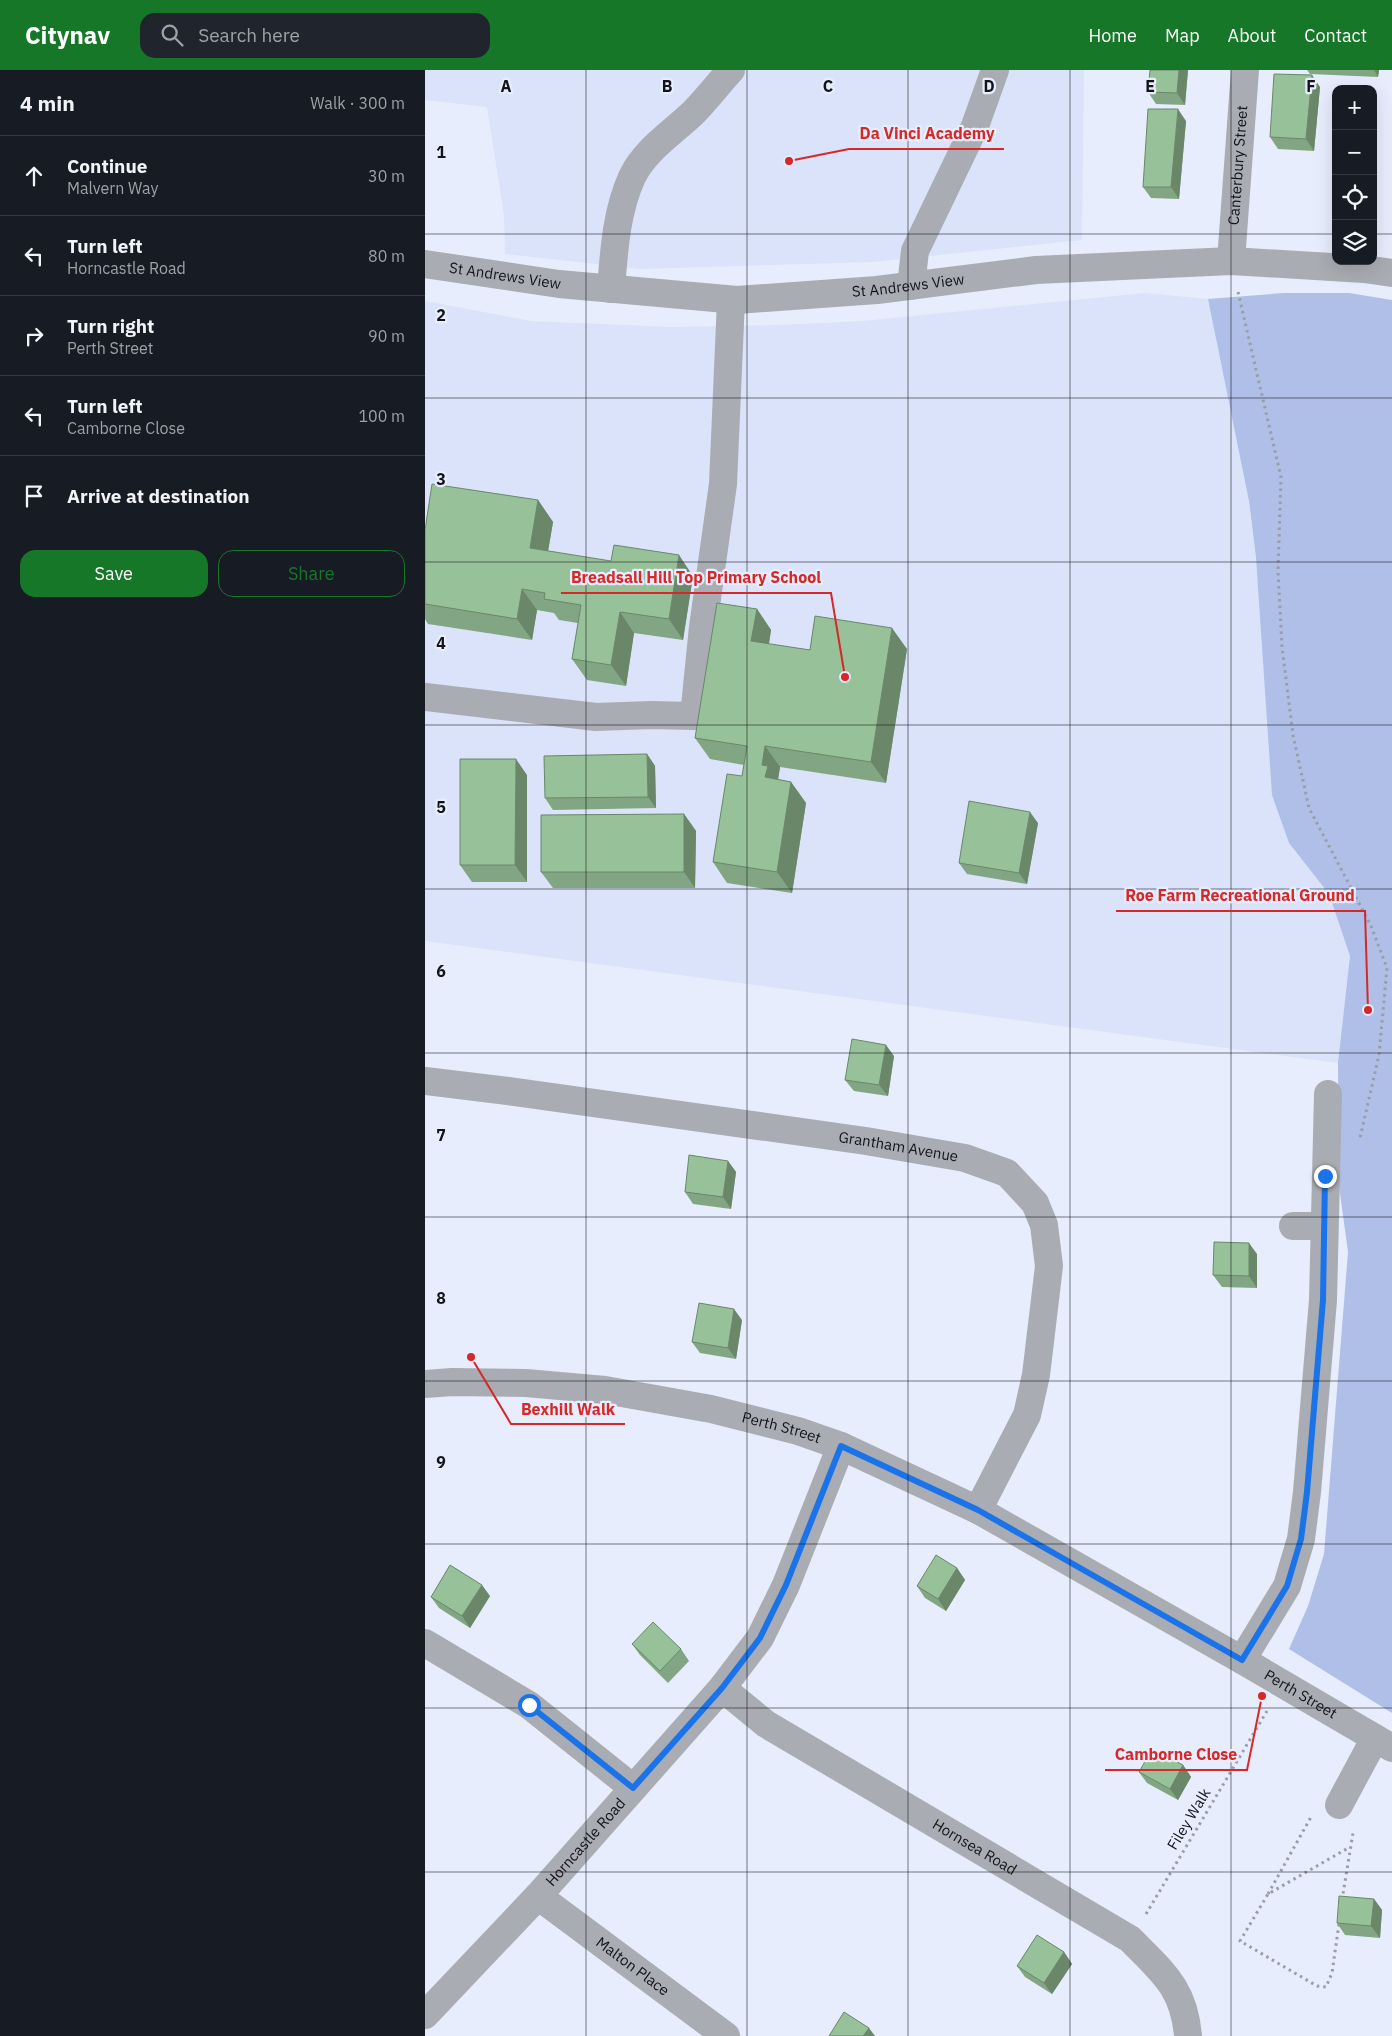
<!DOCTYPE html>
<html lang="en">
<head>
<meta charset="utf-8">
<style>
  body { margin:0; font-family:"IBM Plex Sans",sans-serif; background:#20242c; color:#f1f3f6 }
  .controls { position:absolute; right:15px; top:15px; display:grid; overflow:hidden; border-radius:10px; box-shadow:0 5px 20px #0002 }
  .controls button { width:45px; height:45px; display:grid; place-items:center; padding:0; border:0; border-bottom:1px solid #363941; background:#171b24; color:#f1f3f6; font:25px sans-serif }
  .stop { position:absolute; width:15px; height:15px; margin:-11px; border:4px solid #1a73e8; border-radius:50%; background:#fff }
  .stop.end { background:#1a73e8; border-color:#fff; box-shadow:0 1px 5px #0008 }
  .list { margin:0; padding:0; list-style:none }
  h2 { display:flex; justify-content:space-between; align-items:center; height:65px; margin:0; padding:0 20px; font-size:21px }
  h2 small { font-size:16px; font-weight:400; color:#9ea1a6 }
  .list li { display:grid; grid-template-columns:32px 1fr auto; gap:15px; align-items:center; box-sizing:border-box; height:80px; padding:0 20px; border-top:1px solid #363941 }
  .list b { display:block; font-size:19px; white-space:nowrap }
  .list p { margin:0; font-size:16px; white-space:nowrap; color:#9ea1a6 }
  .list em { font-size:16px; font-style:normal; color:#9ea1a6 }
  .actions { display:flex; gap:10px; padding:15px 20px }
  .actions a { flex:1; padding:11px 0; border:1px solid #167728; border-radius:15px; text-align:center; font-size:18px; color:#167728 }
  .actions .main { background:#167728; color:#fff }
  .icon { flex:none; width:28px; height:28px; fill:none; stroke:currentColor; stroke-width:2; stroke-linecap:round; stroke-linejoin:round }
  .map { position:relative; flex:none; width:967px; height:1966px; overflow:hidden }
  header { display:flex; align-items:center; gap:30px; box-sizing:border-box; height:70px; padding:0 25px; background:#167728; color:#fff }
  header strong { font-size:24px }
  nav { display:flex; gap:28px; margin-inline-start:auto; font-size:18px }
  .search { width:350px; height:45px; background:#20242c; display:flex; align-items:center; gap:12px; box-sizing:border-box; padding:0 18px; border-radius:15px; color:#9ea1a6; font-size:19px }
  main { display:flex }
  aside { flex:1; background:#171b24 }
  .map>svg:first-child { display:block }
  .built { fill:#dae3f9 }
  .green { fill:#b0bfe8 }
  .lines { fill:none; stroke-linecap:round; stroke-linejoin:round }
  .path { stroke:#999da8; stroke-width:3; stroke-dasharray:2.5 4; stroke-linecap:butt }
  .minor { stroke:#a9acb2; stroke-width:28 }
  .wall { fill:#82a683 }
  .shaded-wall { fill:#6a876a }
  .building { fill:#97c198; stroke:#6a876a }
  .route { stroke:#1a73e8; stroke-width:6 }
  .grid { fill:none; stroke:#121419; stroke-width:1; stroke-opacity:0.55 }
  .labels { text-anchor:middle; stroke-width:4.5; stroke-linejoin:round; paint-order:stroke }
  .street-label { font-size:15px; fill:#121419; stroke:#e7edfc }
  .grid-label { font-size:16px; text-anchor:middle; font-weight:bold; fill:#121419; stroke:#e7edfc; stroke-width:4.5; stroke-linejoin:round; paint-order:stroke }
  .leader { fill:none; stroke:#d62828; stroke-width:2 }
  .callout-dot { fill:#d62828; stroke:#e7edfc; stroke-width:2 }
  .callout-label { font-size:16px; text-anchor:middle; font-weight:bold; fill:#d62828; stroke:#e7edfc; stroke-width:4.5; stroke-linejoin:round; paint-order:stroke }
</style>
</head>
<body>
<header>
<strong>Citynav</strong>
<div class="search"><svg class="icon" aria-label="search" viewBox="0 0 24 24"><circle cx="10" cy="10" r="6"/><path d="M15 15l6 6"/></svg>Search here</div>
<nav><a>Home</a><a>Map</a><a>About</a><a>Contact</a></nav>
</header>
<main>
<aside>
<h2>4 min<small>Walk · 300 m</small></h2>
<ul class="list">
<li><svg class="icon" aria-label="ahead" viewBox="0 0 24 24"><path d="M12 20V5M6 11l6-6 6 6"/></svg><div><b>Continue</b><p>Malvern Way</p></div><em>30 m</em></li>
<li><svg class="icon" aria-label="left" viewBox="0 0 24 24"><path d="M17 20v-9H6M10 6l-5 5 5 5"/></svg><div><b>Turn left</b><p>Horncastle Road</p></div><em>80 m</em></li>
<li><svg class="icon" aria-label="right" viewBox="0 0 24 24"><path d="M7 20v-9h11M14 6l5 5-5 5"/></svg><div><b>Turn right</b><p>Perth Street</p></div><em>90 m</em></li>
<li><svg class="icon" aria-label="left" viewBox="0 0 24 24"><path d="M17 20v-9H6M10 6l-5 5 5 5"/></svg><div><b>Turn left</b><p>Camborne Close</p></div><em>100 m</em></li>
<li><svg class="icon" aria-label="arrive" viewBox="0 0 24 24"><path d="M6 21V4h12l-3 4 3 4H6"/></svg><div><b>Arrive at destination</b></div></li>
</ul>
<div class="actions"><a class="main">Save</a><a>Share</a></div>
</aside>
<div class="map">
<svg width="967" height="1966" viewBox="0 0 967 1966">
  <rect width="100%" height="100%" fill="#e7edfc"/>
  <path class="built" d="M0 0H659L657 170 448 192 215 199 80 184 79 145 62 37 0 30Z
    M720 223 783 229 822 415 864 773 904 824 925 886 913 993 0 871V231L106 251 246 257 355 255 438 251Z"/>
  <path class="green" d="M859 223H924L967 230V1643L864 1579 883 1536 899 1484 923 1182 914 1116 913 993 925 886 904 824 864 773 847 725 831 488 824 431 783 229Z"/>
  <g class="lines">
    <path class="path" d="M813 222 856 407 853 501 857 577 868 665 884 738 946 856 962 898 954 985 935 1068
      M843 1824 886 1747
      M917 1830 928 1763
      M721 1844 842 1641
      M914 1854 907 1903 901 1917 892 1916 815 1871 843 1824 925 1777"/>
    <g class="minor">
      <path id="s1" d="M806 191 820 0"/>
      <path id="s2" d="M0 194 134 214 312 230 452 220 611 200 806 191 939 199 967 203"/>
      <path d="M486 216 490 181 550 56 570 0"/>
      <path d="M186 219C189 182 191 142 207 107 220 80 247 63 268 43 281 30 293 14 306 0"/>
      <path d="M0 627 171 647 227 645 269 646 278 557 298 414 306 230"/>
      <path id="s3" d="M0 1011 83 1021 441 1071 540 1088 582 1103 610 1133 619 1155 624 1196 611 1305 602 1345 553 1440"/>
      <path d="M868 1156H899"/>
      <path id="s4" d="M0 1314 27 1312 101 1313 180 1320 286 1339 373 1361 416 1376 553 1440 817 1590 967 1678"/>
      <path d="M0 1573 104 1635 208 1718"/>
      <path d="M817 1590 862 1516 876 1469 882 1422 898 1230 903 1024"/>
      <path id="s5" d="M297 1618 341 1654 705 1869C737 1902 759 1917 763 1966"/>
      <path d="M914 1735 950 1668"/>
      <path id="s6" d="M113 1826 301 1966"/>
      <path id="s7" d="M0 1945 113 1826 297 1618 335 1568 361 1515 416 1376"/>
    </g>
  </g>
  <path class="wall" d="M763 0 760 35 731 34 723 22Z
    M882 0H954L953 7 885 4Z
    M895 17 889 81 853 79 845 67Z
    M761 51 754 129 726 128 718 117Z
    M113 430 128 452 123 481 268 506 258 570 209 563 201 616 162 610 147 589 153 553 134 550 129 543 112 540 107 570 3 554 0 549V460Z
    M332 539 346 560 344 574 385 580 482 579 461 713 355 697 353 709 366 712 381 733 367 823 302 813 288 792 317 706 319 695 285 689 270 668Z
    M222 684 230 696 231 738 128 740 120 728Z
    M102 705V812H47L35 795Z
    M259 744 271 761 270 818H128L116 802Z
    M613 753 602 814 542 804 534 793Z
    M469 986 463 1026 429 1021 420 1010Z
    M303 1091 311 1102 306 1139 268 1134 260 1122Z
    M832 1184V1218L797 1217 788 1205Z
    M317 1250 311 1289 275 1283 267 1272Z
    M532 1498 540 1510 521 1541 500 1528 492 1516Z
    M65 1526 45 1558 14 1538 6 1527Z
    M207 1574 256 1579 264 1591 243 1613 215 1585Z
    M758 1695 766 1707 753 1730 722 1713 714 1702Z
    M949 1829 957 1840 955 1868 920 1865 912 1853Z
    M639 1882 647 1894 627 1924 600 1907 592 1896Z"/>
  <path class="shaded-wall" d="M754 0H763L760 35 752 23Z
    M949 0H954L953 7Z
    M887 5 895 17 889 81 881 69Z
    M753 39 761 51 754 129 746 117Z
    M113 430 128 452 120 499 105 478Z
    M254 485 268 506 258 570 244 549Z
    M97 519 112 540 107 570 92 549Z
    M332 539 346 560 341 592 326 571Z
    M195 542 209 563 201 616 186 595Z
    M467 558 482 579 461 713 446 692Z
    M340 676 355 697 353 710 340 707 337 695Z
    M222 684 230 696 231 738 223 727Z
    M91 689 102 705V812L90 795Z
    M366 712 381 733 367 823 352 802Z
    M605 742 613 753 602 814 594 803Z
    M259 744 271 761 270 818 259 802Z
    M461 975 469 986 463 1026 454 1015Z
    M303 1091 311 1102 306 1139 298 1127Z
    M824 1173 832 1184V1218L824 1206Z
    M309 1239 317 1250 311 1289 303 1278Z
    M532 1498 540 1510 521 1541 513 1529Z
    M57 1515 65 1526 45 1558 37 1546Z
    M758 1695 766 1707 753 1730 745 1719Z
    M949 1829 957 1840 955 1868 946 1856Z
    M639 1882 647 1894 627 1924 619 1913Z
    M444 1958 450 1966H438Z"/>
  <path class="building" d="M725 0H754L752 23 723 22Z
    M849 4 887 5 881 69 845 67Z
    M723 39H753L746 117H718Z
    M7 414 113 430 105 478 186 491 189 475 254 485 244 549 195 542 186 595 147 589 156 535 119 529 120 523 97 519 92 549 0 534V460Z
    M292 533 332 539 326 571 385 580 390 546 467 558 446 692 340 676 337 695 343 696 340 707 366 712 352 802 288 792 302 704 317 706 322 676 270 668Z
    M222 684 223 727 120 728 119 686Z
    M35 689H91L90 795H35Z
    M544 731 605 742 594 803 534 793Z
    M259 744V802H116V745Z
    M427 969 461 975 454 1015 420 1010Z
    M264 1085 303 1091 298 1127 260 1122Z
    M789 1172 824 1173V1206L788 1205Z
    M274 1233 309 1239 303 1278 267 1272Z
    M511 1485 532 1498 513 1529 492 1516Z
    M25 1495 57 1515 37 1546 6 1527Z
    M228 1552 256 1579 235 1601 207 1574Z
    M727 1679 758 1695 745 1719 714 1702Z
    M914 1826 949 1829 946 1856 912 1853Z
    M612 1865 639 1882 619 1913 592 1896Z
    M419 1942 444 1958 438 1966H404Z"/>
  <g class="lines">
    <path class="route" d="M104 1635 208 1718 297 1618 335 1568 361 1515 416 1376 553 1440 817 1590 862 1516 876 1469 882 1422 898 1230 900 1106"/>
  </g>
  <path class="grid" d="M161 0V1966M322 0V1966M483 0V1966M645 0V1966M806 0V1966M0 164H911M948 164H967M0 328H967M0 492H967M0 655H967M0 819H967M0 983H967M0 1147H967M0 1311H967M0 1474H967M0 1638H967M0 1802H967"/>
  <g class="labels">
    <g class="street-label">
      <text dy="5" stroke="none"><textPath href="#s1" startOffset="96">Canterbury Street</textPath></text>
      <text dy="5" stroke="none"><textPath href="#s2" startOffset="81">St Andrews View</textPath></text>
      <text dy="5" stroke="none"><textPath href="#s2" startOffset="486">St Andrews View</textPath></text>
      <text dy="5" stroke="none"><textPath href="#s3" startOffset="478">Grantham Avenue</textPath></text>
      <text dy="5" stroke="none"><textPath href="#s4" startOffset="361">Perth Street</textPath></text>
      <text dy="5" stroke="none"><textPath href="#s4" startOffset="946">Perth Street</textPath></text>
      <text transform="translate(764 1749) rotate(-59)" y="5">Filey Walk</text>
      <text dy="5" stroke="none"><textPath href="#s7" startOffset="236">Horncastle Road</textPath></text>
      <text dy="5" stroke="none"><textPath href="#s5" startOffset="299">Hornsea Road</textPath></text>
      <text dy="5" stroke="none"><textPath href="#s6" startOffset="118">Malton Place</textPath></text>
    </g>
  </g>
  <g class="grid-label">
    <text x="81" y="22">A</text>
    <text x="242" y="22">B</text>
    <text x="403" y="22">C</text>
    <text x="564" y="22">D</text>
    <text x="725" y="22">E</text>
    <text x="886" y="22">F</text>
    <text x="16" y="88">1</text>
    <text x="16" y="251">2</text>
    <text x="16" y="415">3</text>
    <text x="16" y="579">4</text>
    <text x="16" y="743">5</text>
    <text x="16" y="907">6</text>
    <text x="16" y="1071">7</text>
    <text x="16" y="1234">8</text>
    <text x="16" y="1398">9</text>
  </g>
  <path class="leader" d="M364 91L424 79H579M420 607L406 523H136M943 940L940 841H691M46 1287L86 1354H200M837 1626L822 1700H680"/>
  <g class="callout-dot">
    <circle cx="364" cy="91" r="5"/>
    <circle cx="420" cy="607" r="5"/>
    <circle cx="943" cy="940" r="5"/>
    <circle cx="46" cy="1287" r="5"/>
    <circle cx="837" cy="1626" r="5"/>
  </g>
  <g class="callout-label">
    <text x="502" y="69">Da Vinci Academy</text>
    <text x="271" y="513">Breadsall Hill Top Primary School</text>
    <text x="815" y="831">Roe Farm Recreational Ground</text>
    <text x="143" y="1345">Bexhill Walk</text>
    <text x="751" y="1690">Camborne Close</text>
  </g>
</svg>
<div class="controls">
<button>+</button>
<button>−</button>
<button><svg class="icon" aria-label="locate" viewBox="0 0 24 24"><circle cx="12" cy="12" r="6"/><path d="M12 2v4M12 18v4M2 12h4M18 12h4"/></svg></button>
<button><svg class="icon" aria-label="layers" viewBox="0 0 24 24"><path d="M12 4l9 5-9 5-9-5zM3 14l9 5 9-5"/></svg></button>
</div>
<div class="stop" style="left:104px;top:1635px"></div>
<div class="stop end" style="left:900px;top:1106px"></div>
</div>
</main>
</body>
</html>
